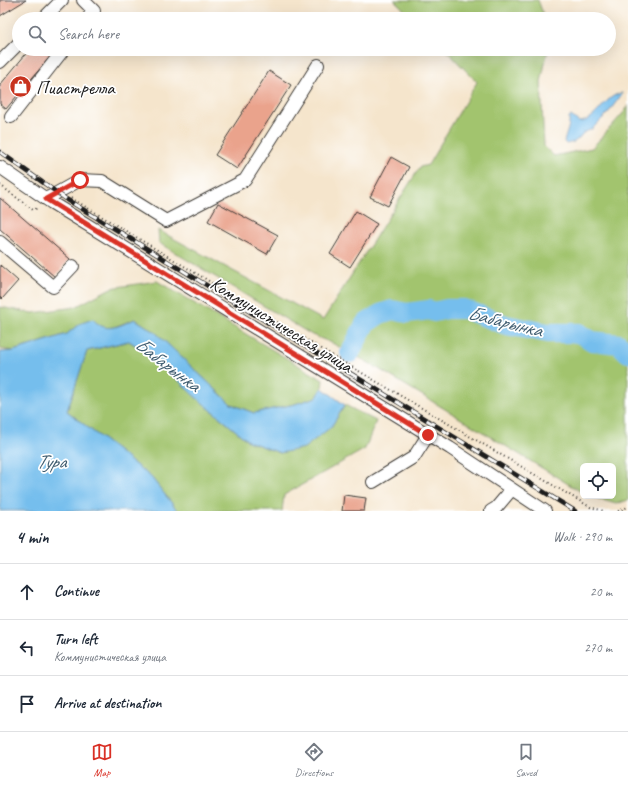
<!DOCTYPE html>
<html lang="en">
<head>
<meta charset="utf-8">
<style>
  body { margin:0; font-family:Caveat,sans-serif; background:#f2f2f3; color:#1f2937 }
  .controls { position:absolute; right:12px; bottom:12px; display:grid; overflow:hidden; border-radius:6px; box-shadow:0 4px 16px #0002 }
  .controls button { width:36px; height:36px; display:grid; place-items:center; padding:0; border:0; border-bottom:1px solid #e0e1e3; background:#fff; color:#1f2937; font:20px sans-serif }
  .stop { position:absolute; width:12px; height:12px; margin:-9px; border:3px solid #d93025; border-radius:50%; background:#fff }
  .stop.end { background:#d93025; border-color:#fff; box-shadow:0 1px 4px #0008 }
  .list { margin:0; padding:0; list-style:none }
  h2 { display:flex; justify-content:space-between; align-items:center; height:52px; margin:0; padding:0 16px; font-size:17px }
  h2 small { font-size:13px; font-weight:400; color:#747a83 }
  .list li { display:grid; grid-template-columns:26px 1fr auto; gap:12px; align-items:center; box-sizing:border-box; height:56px; padding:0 16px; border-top:1px solid #e0e1e3 }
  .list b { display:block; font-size:15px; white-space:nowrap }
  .list p { margin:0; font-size:13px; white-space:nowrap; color:#747a83 }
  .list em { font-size:13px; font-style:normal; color:#747a83 }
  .icon { flex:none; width:22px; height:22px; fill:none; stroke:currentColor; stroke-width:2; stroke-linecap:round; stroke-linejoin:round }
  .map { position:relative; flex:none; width:628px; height:511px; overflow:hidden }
  .search { position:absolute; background:#fff; box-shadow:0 4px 16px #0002; left:12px; right:12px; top:12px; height:44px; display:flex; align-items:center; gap:10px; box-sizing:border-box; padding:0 14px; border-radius:22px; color:#747a83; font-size:15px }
  .sheet { height:220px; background:#fff }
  nav { display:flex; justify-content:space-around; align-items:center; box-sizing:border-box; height:56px; border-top:1px solid #e0e1e3; background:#fff; font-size:11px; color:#747a83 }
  nav a { display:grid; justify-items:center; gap:2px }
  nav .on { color:#d93025 }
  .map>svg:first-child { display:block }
  .green { fill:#a2c46e; stroke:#5f7045 }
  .water { fill:#75beed; stroke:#486d84 }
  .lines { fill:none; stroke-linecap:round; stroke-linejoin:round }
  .river { stroke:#75beed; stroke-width:20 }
  .building { fill:#eaa38c }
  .minor-casing { stroke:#3d3a36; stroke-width:14 }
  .path { stroke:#3d3a36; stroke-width:2; stroke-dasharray:1 3; stroke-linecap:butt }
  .minor { stroke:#fff; stroke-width:12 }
  .rail-casing { stroke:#1c1c1c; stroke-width:4.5 }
  .rail { stroke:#fff; stroke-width:3; stroke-dasharray:9; stroke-linecap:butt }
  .route { stroke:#d93025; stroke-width:5 }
  .labels { text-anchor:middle; stroke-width:3.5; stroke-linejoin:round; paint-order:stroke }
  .poi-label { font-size:19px; fill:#1c1c1c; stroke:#fff; text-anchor:start }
  .street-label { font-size:19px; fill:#1c1c1c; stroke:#fff }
  .water-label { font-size:20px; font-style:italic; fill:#405d70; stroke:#fff }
</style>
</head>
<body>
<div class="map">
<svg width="628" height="511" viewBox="0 0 628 511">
  <rect width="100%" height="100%" fill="#fff"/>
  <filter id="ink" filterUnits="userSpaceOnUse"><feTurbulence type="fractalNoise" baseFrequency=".025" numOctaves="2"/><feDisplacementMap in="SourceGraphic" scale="8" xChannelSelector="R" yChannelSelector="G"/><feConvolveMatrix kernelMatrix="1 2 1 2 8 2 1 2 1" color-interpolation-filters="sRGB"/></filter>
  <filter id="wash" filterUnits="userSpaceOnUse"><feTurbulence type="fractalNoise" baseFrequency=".012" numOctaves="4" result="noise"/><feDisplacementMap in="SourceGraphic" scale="16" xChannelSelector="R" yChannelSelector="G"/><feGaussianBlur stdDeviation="0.9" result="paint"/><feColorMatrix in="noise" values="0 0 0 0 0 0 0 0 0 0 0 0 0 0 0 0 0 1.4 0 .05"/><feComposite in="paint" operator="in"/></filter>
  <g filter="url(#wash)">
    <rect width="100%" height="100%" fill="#f5e5cc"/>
    <path class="green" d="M394 0H538L545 19H414Z
      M445 49H548L541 82 544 146 554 156 592 148 625 111 628 105V500L616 504 589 496H613V466H583V493L369 363 332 343 312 335 159 243 158 230 323 320 420 167 428 165 477 82Z
      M157 281 323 380 322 388 317 397 295 404 254 413 231 404 155 332 135 319 114 327 104 328 97 324H79L67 334 13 351 0 349V307L33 313 75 307 111 288Z
      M129 341 156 358 192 394 248 441 280 453 331 427 345 405 376 421 365 449 284 495 282 511H178L151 477 67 411 87 351Z"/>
    <path class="water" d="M622 93V94L608 113 592 129 583 133 578 139 574 142 566 144 564 142C566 133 570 127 569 117L571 116 579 122C598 121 604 95 622 93Z
      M93 319C106 335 120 325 135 319L155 332 231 404 254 413 295 404 317 397 322 388 345 405 331 427 304 448 280 453 248 441 192 394 156 358 129 341 87 351 67 411 151 477 178 511H0V352L13 351 67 334 79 324Z"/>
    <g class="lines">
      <path class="river" d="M350 353 365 324 380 314 392 310 407 313 429 310 434 312 447 309H464L506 325 548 333H579L592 341 619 344 628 353"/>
    </g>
    <g id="blocks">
      <path class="building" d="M0 0H26L0 16Z
        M30 49H50L54 52 6 109 0 104V85Z
        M269 71 291 85 237 169 215 155Z
        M391 157 409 167 388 206 370 197Z
        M0 198 70 259 55 277 0 229Z
        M218 203 278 235 267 254 208 221Z
        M356 211 377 224 350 267 330 254Z
        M0 265 18 281 2 299 0 297Z
        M344 495 366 498 364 511H342Z"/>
    </g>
  </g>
  <g filter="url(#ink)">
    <use href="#blocks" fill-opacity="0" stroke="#3d3a36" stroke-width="1"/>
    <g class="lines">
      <defs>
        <path id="minor" d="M83 0 94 11 87 19
          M43 19 62 0
          M0 62 19 43
          M11 117 64 49
          M0 167 52 203 450 448 545 511
          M46 199 80 180 102 181 166 221 245 180 318 65
          M0 242 53 287 73 266
          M373 482 414 457 428 435
          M491 511 496 508 512 489"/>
      </defs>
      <use href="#minor" class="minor-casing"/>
      <path class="path" d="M0 185 33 210 38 208
        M71 198 345 363 590 507 604 511
        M618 511 628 507"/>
      <use href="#minor" class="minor"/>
      <defs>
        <path id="rail" d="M0 152 66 199 575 511"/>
      </defs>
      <use href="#rail" class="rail-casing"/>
      <use href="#rail" class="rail"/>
    </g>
  </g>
  <g class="lines" filter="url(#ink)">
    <path class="route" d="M80 180 46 199 428 435"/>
  </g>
  <defs>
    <symbol id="shop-disc" viewBox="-11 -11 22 22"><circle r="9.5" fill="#c8321e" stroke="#fff"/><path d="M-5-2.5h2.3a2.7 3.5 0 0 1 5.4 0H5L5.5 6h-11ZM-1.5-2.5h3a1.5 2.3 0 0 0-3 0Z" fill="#fff"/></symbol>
  </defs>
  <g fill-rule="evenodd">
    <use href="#shop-disc" x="8" y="74" width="25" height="25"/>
  </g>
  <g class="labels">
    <g class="poi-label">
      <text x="36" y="94">Пиастрелла</text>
    </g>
    <g class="street-label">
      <text transform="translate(282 324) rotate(32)" y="7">Коммунистическая улица</text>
    </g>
    <g class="water-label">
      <text transform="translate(505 321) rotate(14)" y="7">Бабарынка</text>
      <text transform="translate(168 364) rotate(37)" y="7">Бабарынка</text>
      <text x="51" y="468">Тура</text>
    </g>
  </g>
</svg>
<div class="controls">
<button><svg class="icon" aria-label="locate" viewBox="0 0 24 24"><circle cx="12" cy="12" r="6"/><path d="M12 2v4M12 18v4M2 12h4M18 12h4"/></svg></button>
</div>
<div class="stop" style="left:80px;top:180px"></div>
<div class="stop end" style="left:428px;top:435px"></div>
<div class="search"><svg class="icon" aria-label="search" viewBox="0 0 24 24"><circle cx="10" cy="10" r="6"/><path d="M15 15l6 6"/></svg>Search here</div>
</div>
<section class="sheet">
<h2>4 min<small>Walk · 290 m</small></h2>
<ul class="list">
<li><svg class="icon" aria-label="ahead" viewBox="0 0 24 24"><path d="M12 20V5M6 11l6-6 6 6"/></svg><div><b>Continue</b></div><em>20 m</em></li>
<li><svg class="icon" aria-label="left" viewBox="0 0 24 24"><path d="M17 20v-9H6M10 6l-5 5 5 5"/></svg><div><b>Turn left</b><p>Коммунистическая улица</p></div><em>270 m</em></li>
<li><svg class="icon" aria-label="arrive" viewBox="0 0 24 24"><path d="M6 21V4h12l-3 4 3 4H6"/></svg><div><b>Arrive at destination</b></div></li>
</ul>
</section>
<nav>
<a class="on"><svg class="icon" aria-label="map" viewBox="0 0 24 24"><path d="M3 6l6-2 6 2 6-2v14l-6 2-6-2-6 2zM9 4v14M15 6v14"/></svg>Map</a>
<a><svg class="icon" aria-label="directions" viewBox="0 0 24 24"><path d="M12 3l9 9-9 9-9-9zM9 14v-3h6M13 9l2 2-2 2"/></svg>Directions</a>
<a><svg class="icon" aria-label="saved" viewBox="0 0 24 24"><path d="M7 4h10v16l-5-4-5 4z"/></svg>Saved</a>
</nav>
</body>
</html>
